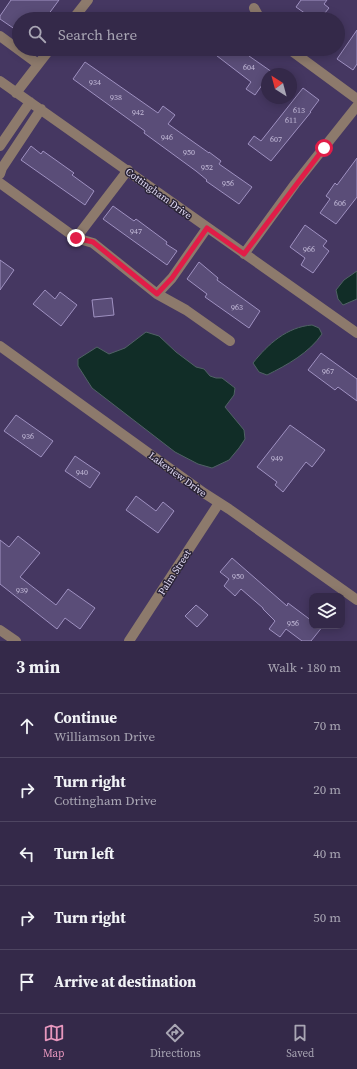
<!DOCTYPE html>
<html lang="en">
<head>
<meta charset="utf-8">
<style>
  body { margin:0; font-family:"Source Serif 4",serif; background:#3f3553; color:#f1f3f6 }
  .controls { position:absolute; right:12px; bottom:12px; display:grid; overflow:hidden; border-radius:8px; box-shadow:0 2px 10px #0003 }
  .controls button { width:36px; height:36px; display:grid; place-items:center; padding:0; border:0; border-bottom:1px solid #4e4561; background:#342949; color:#f1f3f6; font:20px sans-serif }
  .compass { position:absolute; left:261px; top:68px; width:36px; height:36px; border-radius:50%; background:#342949; box-shadow:0 2px 10px #0003; rotate:324deg }
  .stop { position:absolute; width:12px; height:12px; margin:-9px; border:3px solid #e11d48; border-radius:50%; background:#fff }
  .stop.end { background:#e11d48; border-color:#fff; box-shadow:0 1px 4px #0008 }
  .list { margin:0; padding:0; list-style:none }
  h2 { display:flex; justify-content:space-between; align-items:center; height:52px; margin:0; padding:0 16px; font-size:17px }
  h2 small { font-size:13px; font-weight:400; color:#a9a6b4 }
  .list li { display:grid; grid-template-columns:26px 1fr auto; gap:12px; align-items:center; box-sizing:border-box; height:64px; padding:0 16px; border-top:1px solid #4e4561 }
  .list b { display:block; font-size:15px; white-space:nowrap }
  .list p { margin:0; font-size:13px; white-space:nowrap; color:#a9a6b4 }
  .list em { font-size:13px; font-style:normal; color:#a9a6b4 }
  .icon { flex:none; width:22px; height:22px; fill:none; stroke:currentColor; stroke-width:2; stroke-linecap:round; stroke-linejoin:round }
  .map { position:relative; flex:none; width:357px; height:641px; overflow:hidden }
  .search { position:absolute; background:#342949; box-shadow:0 2px 10px #0003; left:12px; right:12px; top:12px; height:44px; display:flex; align-items:center; gap:10px; box-sizing:border-box; padding:0 14px; border-radius:22px; color:#a9a6b4; font-size:15px }
  .sheet { height:372px; background:#342949 }
  nav { display:flex; justify-content:space-around; align-items:center; box-sizing:border-box; height:56px; border-top:1px solid #4e4561; background:#342949; font-size:11px; color:#a9a6b4 }
  nav a { display:grid; justify-items:center; gap:2px }
  nav .on { color:#e797bd }
  .map>svg:first-child { display:block }
  .water { fill:#112d27; stroke:#506265 }
  .building { fill:#5a4d78; stroke:#9f91c1 }
  .lines { fill:none; stroke-linecap:round; stroke-linejoin:round }
  .minor { stroke:#8d7a6c; stroke-width:10 }
  .route { stroke:#e11d48; stroke-width:5 }
  .labels { text-anchor:middle; stroke-width:3; stroke-linejoin:round; paint-order:stroke }
  .number-label { font-size:8px; fill:#c2b9d7 }
  .street-label { font-size:10px; fill:#e4ddf7; stroke:#292336 }
</style>
</head>
<body>
<div class="map">
<svg width="357" height="641" viewBox="0 0 357 641">
  <rect width="100%" height="100%" fill="#453761"/>
  <path class="water" d="M357 271V299L343 305 338 299 336 290 344 280Z
    M312 325 319 328 322 334C309 353 287 365 267 375L259 372 253 363C268 344 287 327 312 325Z
    M146 332 159 336 176 352 196 367 204 369 210 376 216 378H222L235 388 234 395 225 407 244 430 245 439 239 448 229 460 212 468 198 464 175 452 92 388 78 366V359L97 347 109 354 125 348Z"/>
  <path class="building" d="M11 0H59L45 19H19V32L0 19V16Z
    M301 0H327L324 4 329 8 320 19H303L306 14 296 7Z
    M357 30V64L353 70 337 59Z
    M208 49H243L251 54 249 56 272 72 270 74H267V78L255 95 246 89 251 82Z
    M85 62 158 113 163 106 175 115 168 124 209 153V152L221 161 219 164 252 187 239 204 206 181 207 180 196 171 144 133 145 131 73 79Z
    M303 88 319 100 310 112H311L271 161 248 144 254 136 261 141Z
    M31 146 41 154 43 151 74 173 72 175 94 191 85 205 21 160Z
    M357 158V197L336 224 320 213 330 199 326 196 335 183 337 185Z
    M113 206 134 221 136 219 167 242 166 244 177 251 167 265 103 219Z
    M305 225 327 241 323 246 329 251 313 273 301 265 305 258 290 247Z
    M0 260 14 270 0 290Z
    M199 262 218 278 217 280 260 311 249 328 205 297 207 294 187 279Z
    M45 290 55 299 60 292 77 305 61 326 33 304Z
    M112 298 114 315 94 317 92 300Z
    M321 353 357 379V401L338 387 335 390 308 370Z
    M16 415 53 441 41 457 4 431Z
    M290 425 325 450 312 467 306 462 283 492 275 485 277 482 257 467Z
    M75 456 100 473 90 488 65 471Z
    M136 496 156 511 163 502 174 511 158 533 126 510Z
    M18 536 40 553 20 577 56 605 68 589 95 608 80 629 65 618 57 629 0 584V540L9 547Z
    M232 558 287 606 288 603 312 621V626H323L311 641H302L286 629 280 637 269 629 275 621 263 609V608L241 589 235 596 224 586 229 579 220 572Z
    M196 605 208 615 197 627 185 616Z"/>
  <g class="lines">
    <path class="minor" d="M254 8 260 19
      M73 19 88 0
      M0 36 38 64
      M289 49 357 99
      M0 81 357 333
      M16 93 50 49
      M0 146 30 102
      M0 174 2 168 41 109
      M0 183 76 238 93 243 157 294 186 310 230 341
      M76 238 128 170
      M244 254 295 184 357 106
      M157 294 172 278 207 228
      M0 346 204 493 229 509 357 600
      M0 630 16 641
      M129 641 219 503"/>
  </g>
  <g class="lines">
    <path class="route" d="M76 238 93 242 157 294 172 278 207 228 244 254 324 148"/>
  </g>
  <g class="labels">
    <g class="number-label">
      <text x="249" y="70">604</text>
      <text x="95" y="85">934</text>
      <text x="116" y="100">938</text>
      <text x="299" y="113">613</text>
      <text x="138" y="115">942</text>
      <text x="291" y="123">611</text>
      <text x="167" y="140">946</text>
      <text x="276" y="142">607</text>
      <text x="189" y="155">950</text>
      <text x="207" y="170">952</text>
      <text x="228" y="186">956</text>
      <text x="340" y="206">606</text>
      <text x="136" y="234">947</text>
      <text x="309" y="252">966</text>
      <text x="237" y="310">963</text>
      <text x="328" y="374">967</text>
      <text x="28" y="439">936</text>
      <text x="277" y="461">949</text>
      <text x="82" y="475">940</text>
      <text x="238" y="579">950</text>
      <text x="22" y="593">939</text>
      <text x="293" y="626">956</text>
    </g>
    <g class="street-label">
      <text transform="translate(159 193) rotate(36)" y="4">Cottingham Drive</text>
      <text transform="translate(178 474) rotate(36)" y="4">Lakeview Drive</text>
      <text transform="translate(174 572) rotate(-57)" y="4">Palm Street</text>
    </g>
  </g>
</svg>
<div class="controls">
<button><svg class="icon" aria-label="layers" viewBox="0 0 24 24"><path d="M12 4l9 5-9 5-9-5zM3 14l9 5 9-5"/></svg></button>
</div>
<svg class="compass" viewBox="-18 -18 36 36"><path d="M0-13l5 13h-10z" fill="#e53935"/><path d="M0 13l5-13h-10z" fill="#a9a6b4"/></svg>
<div class="stop" style="left:324px;top:148px"></div>
<div class="stop end" style="left:76px;top:238px"></div>
<div class="search"><svg class="icon" aria-label="search" viewBox="0 0 24 24"><circle cx="10" cy="10" r="6"/><path d="M15 15l6 6"/></svg>Search here</div>
</div>
<section class="sheet">
<h2>3 min<small>Walk · 180 m</small></h2>
<ul class="list">
<li><svg class="icon" aria-label="ahead" viewBox="0 0 24 24"><path d="M12 20V5M6 11l6-6 6 6"/></svg><div><b>Continue</b><p>Williamson Drive</p></div><em>70 m</em></li>
<li><svg class="icon" aria-label="right" viewBox="0 0 24 24"><path d="M7 20v-9h11M14 6l5 5-5 5"/></svg><div><b>Turn right</b><p>Cottingham Drive</p></div><em>20 m</em></li>
<li><svg class="icon" aria-label="left" viewBox="0 0 24 24"><path d="M17 20v-9H6M10 6l-5 5 5 5"/></svg><div><b>Turn left</b></div><em>40 m</em></li>
<li><svg class="icon" aria-label="right" viewBox="0 0 24 24"><path d="M7 20v-9h11M14 6l5 5-5 5"/></svg><div><b>Turn right</b></div><em>50 m</em></li>
<li><svg class="icon" aria-label="arrive" viewBox="0 0 24 24"><path d="M6 21V4h12l-3 4 3 4H6"/></svg><div><b>Arrive at destination</b></div></li>
</ul>
</section>
<nav>
<a class="on"><svg class="icon" aria-label="map" viewBox="0 0 24 24"><path d="M3 6l6-2 6 2 6-2v14l-6 2-6-2-6 2zM9 4v14M15 6v14"/></svg>Map</a>
<a><svg class="icon" aria-label="directions" viewBox="0 0 24 24"><path d="M12 3l9 9-9 9-9-9zM9 14v-3h6M13 9l2 2-2 2"/></svg>Directions</a>
<a><svg class="icon" aria-label="saved" viewBox="0 0 24 24"><path d="M7 4h10v16l-5-4-5 4z"/></svg>Saved</a>
</nav>
</body>
</html>
